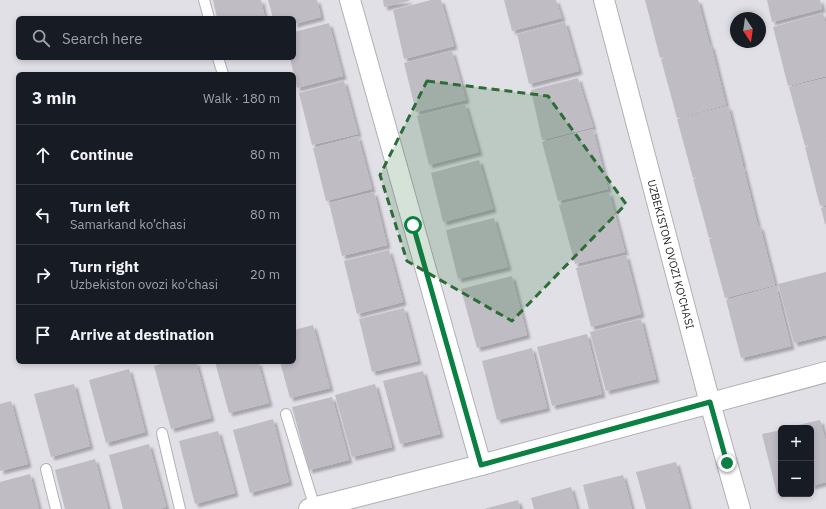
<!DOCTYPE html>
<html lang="en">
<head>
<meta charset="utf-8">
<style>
  body { margin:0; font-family:"IBM Plex Sans",sans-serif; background:#242831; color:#f1f3f6 }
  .controls { position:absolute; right:12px; bottom:12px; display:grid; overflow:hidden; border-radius:6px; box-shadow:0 2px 6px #0003 }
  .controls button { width:36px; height:36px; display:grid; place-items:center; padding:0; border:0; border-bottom:1px solid #363941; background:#171b24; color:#f1f3f6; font:20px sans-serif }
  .compass { position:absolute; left:730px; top:12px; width:36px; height:36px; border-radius:50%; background:#171b24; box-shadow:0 2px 6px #0003; rotate:167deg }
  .stop { position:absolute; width:12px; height:12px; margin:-9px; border:3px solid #0b8043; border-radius:50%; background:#fff }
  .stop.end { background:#0b8043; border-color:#fff; box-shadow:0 1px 4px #0008 }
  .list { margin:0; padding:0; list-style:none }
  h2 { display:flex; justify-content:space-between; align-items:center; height:52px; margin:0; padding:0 16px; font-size:17px }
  h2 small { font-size:13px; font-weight:400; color:#9ea1a6 }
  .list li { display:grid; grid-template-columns:26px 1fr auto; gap:12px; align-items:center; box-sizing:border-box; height:60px; padding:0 16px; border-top:1px solid #363941 }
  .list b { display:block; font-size:15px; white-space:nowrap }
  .list p { margin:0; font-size:13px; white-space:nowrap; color:#9ea1a6 }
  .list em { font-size:13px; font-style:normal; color:#9ea1a6 }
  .icon { flex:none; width:22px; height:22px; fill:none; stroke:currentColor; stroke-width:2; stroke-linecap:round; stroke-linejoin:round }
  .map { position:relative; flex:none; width:826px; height:509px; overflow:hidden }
  .search { position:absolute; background:#171b24; box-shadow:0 2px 6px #0003; left:16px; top:16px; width:280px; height:44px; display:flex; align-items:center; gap:10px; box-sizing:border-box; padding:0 14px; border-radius:6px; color:#9ea1a6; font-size:15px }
  .panel { position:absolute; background:#171b24; box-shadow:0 2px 6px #0003; left:16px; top:72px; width:280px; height:292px; border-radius:6px }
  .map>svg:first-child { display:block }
  .building { fill:#bfbdc3; filter:url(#shadow) }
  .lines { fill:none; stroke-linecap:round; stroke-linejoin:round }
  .lane-casing { stroke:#b1b0b6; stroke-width:12 }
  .street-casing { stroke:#b1b0b6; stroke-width:22 }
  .lane { stroke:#fff; stroke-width:10 }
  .street { stroke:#fff; stroke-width:20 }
  .route { stroke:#0b8043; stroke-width:5 }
  .marked { fill:#2c6d37; fill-opacity:0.2; stroke:#2c6d37; stroke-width:3; stroke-dasharray:8 5; stroke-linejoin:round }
  .labels { text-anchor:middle; stroke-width:3; stroke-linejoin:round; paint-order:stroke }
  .street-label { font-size:11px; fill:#1c1c1e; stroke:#e2e0e7 }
</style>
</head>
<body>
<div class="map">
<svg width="826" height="509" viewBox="0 0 826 509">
  <defs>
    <filter id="shadow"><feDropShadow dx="3.5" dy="3.5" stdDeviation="1" flood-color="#0004"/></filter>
  </defs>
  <rect width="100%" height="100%" fill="#e2e0e7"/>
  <path class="building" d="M213 0H261L265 18H217Z
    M268 0H317L321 17 294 24V18H273Z
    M383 0H409V1L384 7Z
    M431 0H441L454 46 404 59 393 10Z
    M504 0H556L562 18 512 31Z
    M645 0H698L710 46 711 45 726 105 677 118 661 59 698 48 660 58Z
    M767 0H820L822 9 772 22Z
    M823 13 826 25V76L788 86 773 27Z
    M565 22 579 71 529 84 517 34Z
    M329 23 343 76 297 88 290 58H294V32Z
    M452 51 466 100 416 112 404 63Z
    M578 78 593 127 542 140 531 90Z
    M826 78V141L805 146 789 87Z
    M344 81 358 134 312 145 299 93Z
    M465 104 479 152 429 165 417 116Z
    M728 106 743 165 693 178 677 119Z
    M593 129 608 189 558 201 542 142Z
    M358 136 372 189 326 201 313 148Z
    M826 142V205L820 206 805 147Z
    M479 160 493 209 443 222 431 173Z
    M743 166 758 226 709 238 693 179Z
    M374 192 387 245 342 256 329 203Z
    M609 192 625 252 575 264 559 205Z
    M826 207V224H825L821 208Z
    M494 218 508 267 458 279 446 230Z
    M760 226 775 285 725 298 709 239Z
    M389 250 403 302 357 314 344 261Z
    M626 255 641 314 591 327 576 268Z
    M826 272V335L794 343 778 284Z
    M512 276 527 335 477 348 461 289Z
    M776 286 791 346 741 358 726 300Z
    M404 308 418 361 372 372 359 319Z
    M641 319 656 379 606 391 590 332Z
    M313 325 330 388 290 398 280 362H294V330Z
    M587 334 602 394 552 406 537 347Z
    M532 348 547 408 497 420 482 361Z
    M168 362H196L211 418 171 429 154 366Z
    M215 362H258L269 403 229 413Z
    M129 369 145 432 106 443 89 380Z
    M423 371 440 434 400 444 383 381Z
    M74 384 90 446 51 457 34 394Z
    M375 384 392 447 352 457 335 395Z
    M332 397 349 460 309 470 292 407Z
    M11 401 28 464 0 471V404Z
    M273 419 289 482 250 493 233 430Z
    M820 420 826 442V482L811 486V428L789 427Z
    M781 430V493L777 494 762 434Z
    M218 431 235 493 195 504 179 441Z
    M149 444 166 507 160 509H123L109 455Z
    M95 459 108 509H65L55 470Z
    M676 462 689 509H646L636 472Z
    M30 474 39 509H0V482Z
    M623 475 632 509H589L583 485Z
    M571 487 577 509H534L531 498Z
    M518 500 520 509H484Z"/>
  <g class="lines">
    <defs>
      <path id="lane" d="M204 0 209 18
        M218 58 223 74
        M286 414 315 508
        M162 433 180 509
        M46 469 56 509"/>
      <g id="street">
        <path d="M350 0 481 465"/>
        <path id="s1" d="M604 0 710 403 740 509"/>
        <path d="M309 509 481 465 826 372"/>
      </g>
    </defs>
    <use href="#lane" class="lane-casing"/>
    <use href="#street" class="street-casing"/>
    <use href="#lane" class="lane"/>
    <use href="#street" class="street"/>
  </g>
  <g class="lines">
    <path class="route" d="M413 225 481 465 710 402 727 463"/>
  </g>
  <path class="marked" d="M427 81 548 96 626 204 512 321 407 261 380 175Z"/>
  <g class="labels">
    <g class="street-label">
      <text dy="4" stroke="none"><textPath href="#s1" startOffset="263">UZBEKISTON OVOZI KO'CHASI</textPath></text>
    </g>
  </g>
</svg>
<div class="controls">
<button>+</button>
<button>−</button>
</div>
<svg class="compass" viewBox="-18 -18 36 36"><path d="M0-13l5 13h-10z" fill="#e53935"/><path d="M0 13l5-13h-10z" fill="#9ea1a6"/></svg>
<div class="stop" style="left:413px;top:225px"></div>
<div class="stop end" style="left:727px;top:463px"></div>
<div class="search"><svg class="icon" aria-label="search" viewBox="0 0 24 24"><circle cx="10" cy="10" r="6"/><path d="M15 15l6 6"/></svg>Search here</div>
<section class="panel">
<h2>3 min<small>Walk · 180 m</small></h2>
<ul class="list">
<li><svg class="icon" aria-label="ahead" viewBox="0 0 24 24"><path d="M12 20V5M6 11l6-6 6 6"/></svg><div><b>Continue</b></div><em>80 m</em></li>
<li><svg class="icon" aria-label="left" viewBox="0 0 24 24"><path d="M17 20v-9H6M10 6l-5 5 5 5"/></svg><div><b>Turn left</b><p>Samarkand ko’chasi</p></div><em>80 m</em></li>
<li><svg class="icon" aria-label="right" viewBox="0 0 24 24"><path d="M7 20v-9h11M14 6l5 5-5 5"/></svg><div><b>Turn right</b><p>Uzbekiston ovozi ko'chasi</p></div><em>20 m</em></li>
<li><svg class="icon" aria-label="arrive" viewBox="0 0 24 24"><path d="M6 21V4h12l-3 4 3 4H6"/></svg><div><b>Arrive at destination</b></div></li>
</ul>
</section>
</div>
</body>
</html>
